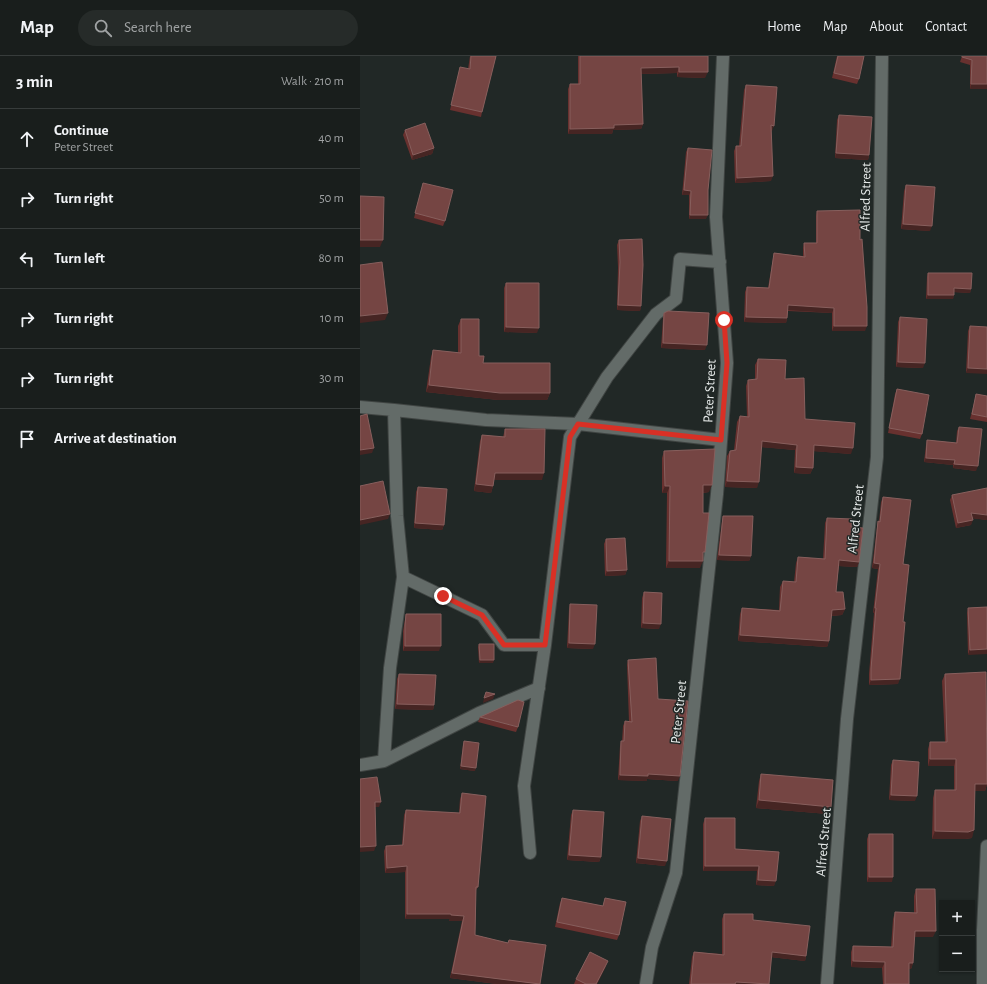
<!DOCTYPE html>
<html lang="en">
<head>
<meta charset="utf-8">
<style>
  body { margin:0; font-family:"Alegreya Sans",sans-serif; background:#262b29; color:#f1f3f6 }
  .controls { position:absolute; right:12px; bottom:12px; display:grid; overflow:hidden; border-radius:0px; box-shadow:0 1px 3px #0004 }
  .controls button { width:36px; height:36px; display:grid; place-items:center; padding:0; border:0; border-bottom:1px solid #373c3b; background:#191e1c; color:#f1f3f6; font:20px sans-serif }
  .stop { position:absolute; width:12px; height:12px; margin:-9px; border:3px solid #d93025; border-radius:50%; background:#fff }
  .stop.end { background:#d93025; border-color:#fff; box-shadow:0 1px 4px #0008 }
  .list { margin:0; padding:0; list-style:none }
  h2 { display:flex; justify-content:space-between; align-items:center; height:52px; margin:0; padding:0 16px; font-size:17px }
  h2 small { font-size:13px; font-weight:400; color:#9fa2a3 }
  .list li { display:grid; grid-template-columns:26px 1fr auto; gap:12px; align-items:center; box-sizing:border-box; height:60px; padding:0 16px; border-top:1px solid #373c3b }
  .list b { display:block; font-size:15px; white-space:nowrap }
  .list p { margin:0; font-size:13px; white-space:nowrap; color:#9fa2a3 }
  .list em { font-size:13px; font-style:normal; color:#9fa2a3 }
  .icon { flex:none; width:22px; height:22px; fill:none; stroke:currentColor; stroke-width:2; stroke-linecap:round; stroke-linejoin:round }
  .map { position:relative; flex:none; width:627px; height:928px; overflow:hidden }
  header { display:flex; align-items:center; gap:24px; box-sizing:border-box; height:56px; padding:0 20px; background:#191e1c; border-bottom:1px solid #373c3b }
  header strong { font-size:19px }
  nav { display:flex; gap:22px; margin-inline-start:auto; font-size:14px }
  .search { width:280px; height:36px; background:#262b29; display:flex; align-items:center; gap:10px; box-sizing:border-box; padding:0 14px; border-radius:22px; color:#9fa2a3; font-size:15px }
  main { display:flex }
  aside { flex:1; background:#191e1c }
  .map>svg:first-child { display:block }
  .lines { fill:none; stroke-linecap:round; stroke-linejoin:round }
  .minor-casing { stroke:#404543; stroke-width:14 }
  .minor { stroke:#636b68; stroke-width:12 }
  .wall { fill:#68312f }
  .shaded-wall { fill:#462523 }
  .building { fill:#754543; stroke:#875f5d }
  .route { stroke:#d93025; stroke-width:5 }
  .labels { text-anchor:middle; stroke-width:3; stroke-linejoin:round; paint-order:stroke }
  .street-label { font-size:14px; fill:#e6eae9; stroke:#212826 }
</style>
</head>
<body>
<header>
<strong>Map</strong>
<div class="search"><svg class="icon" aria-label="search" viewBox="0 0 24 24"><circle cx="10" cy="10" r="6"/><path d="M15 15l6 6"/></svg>Search here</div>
<nav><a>Home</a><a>Map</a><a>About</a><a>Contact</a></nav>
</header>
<main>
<aside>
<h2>3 min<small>Walk · 210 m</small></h2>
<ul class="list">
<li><svg class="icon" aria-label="ahead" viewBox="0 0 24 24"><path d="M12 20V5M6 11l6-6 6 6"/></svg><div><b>Continue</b><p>Peter Street</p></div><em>40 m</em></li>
<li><svg class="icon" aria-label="right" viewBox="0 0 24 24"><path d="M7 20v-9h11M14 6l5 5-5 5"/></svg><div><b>Turn right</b></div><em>50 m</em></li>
<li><svg class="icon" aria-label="left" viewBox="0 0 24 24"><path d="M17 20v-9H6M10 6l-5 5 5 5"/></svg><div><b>Turn left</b></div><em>80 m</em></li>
<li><svg class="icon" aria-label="right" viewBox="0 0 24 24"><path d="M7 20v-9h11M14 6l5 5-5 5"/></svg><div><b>Turn right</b></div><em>10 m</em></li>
<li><svg class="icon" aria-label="right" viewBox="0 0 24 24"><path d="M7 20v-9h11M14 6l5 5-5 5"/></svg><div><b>Turn right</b></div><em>30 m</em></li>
<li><svg class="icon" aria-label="arrive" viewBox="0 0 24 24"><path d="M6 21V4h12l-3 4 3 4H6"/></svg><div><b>Arrive at destination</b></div></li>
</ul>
</aside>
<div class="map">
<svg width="627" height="928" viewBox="0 0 627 928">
  <rect width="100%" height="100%" fill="#212826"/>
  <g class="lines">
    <defs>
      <path id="minor" d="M0 351 34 354
        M43 521 122 559 144 589H185
        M24 705 30 612 43 521 37 460 34 354 126 364 218 368 361 384
        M0 709 24 705 119 657 179 632
        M170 797 164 730 185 589 210 381 247 321 296 258 316 243 320 203 360 206
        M286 928 292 891 316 817 357 438 367 307 356 161 363 0
        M467 928 487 663 517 401 522 0
        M623 928V874L627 790"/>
    </defs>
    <use href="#minor" class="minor-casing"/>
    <use href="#minor" class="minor"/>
  </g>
  <path class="wall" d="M110 0H136L122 56 121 61 90 54 99 16 100 11 108 13Z
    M218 0H348L345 22 317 21V17L281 18 283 68 281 73 253 74 252 78H208V33L210 28H218Z
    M477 0H504L499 23 497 28 472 22Z
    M602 0H627V33H610V9L600 6Z
    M386 29 412 75H411V125L375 127 374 95 376 90H379L384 34Z
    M479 59 509 99 508 104 475 102 477 64Z
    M45 74 74 92 72 98 52 104 43 79Z
    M328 92 348 134 346 163H329V139H322L326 96Z
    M63 127 85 165 83 170 54 162Z
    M546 129 570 175 541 173 544 135Z
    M457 155 500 184 505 275H472V257L428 255 427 262 426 267 384 266 385 236 387 231 408 232 413 202 414 197 443 200V192L444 187H456V160Z
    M259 184 281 250 280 255 257 254 258 211 257 189Z
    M568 217 611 233 610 237 594 236 593 243H566L567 221Z
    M146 227 177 277 144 276V232Z
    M304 257 345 294 301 292 303 262Z
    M540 261 563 312 536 311 538 266Z
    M101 263 123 307 190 337 187 344H138L66 336 71 301 73 294 98 297V270Z
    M610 270 627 271 606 317 608 275Z
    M398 303 425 323 445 363 491 398 454 395 453 412 450 418 434 417 435 394 401 391 397 432 365 431 367 400 370 395 374 394 377 366 380 360 387 361 386 330 388 324H395V309Z
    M537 333 562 378 560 383 528 377 535 338Z
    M616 338 627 340V366L610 363 615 343Z
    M599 371 616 415 593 412V409L564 406 566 389 567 384 596 387 597 375Z
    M145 373 182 424H134L133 430 131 437 114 435 120 385 122 379 143 381Z
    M304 395 349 436 343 437 340 512H306L307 437H302V402Z
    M58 431 84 469 82 474 54 472 56 436Z
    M592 439 627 464 612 462 611 469 596 472 590 444Z
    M523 441 543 508V566L538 628 509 629V618L514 557H513L518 513 512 512 517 471 518 465 519 466 521 446Z
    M363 460 391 500 389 505 357 504 362 465Z
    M467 462 491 471 499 506 497 511 479 510 476 536 485 553 482 559 471 560 469 585 467 591 378 585 380 558 382 552 419 554 420 531 423 525 434 526 436 507 438 501 463 503 465 467Z
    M246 483 267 514 265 519 245 520 244 488Z
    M284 536 299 573 281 572 282 542Z
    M210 548 233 593 207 592 209 553Z
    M627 551 608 599 607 557 608 552Z
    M46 558 79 595H43V575L45 563Z
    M119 588 133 607H119L118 591Z
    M268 604 298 643 318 725 287 723V725L258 724 260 690 261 685H262L263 670 265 665 269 666 267 609Z
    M39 618 74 649 73 654 35 653 37 623Z
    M585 618 627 707V728L625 735H615L612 782 605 783H572L573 742 575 734H594V710H568V693L570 686H585L582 625Z
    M120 661 158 671 156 676 118 666Z
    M104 685 115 715 100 713 103 688Z
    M533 704 555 745 529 744 531 709Z
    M401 718 471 751 468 758 396 752 399 725Z
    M102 737 118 831 116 834 115 879 148 887 149 884 180 928H137L90 922 102 865H89L90 863H45V816L25 817 24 795 26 790 42 789 44 759 46 754 99 757 100 743Z
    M213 754 241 801 239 806 207 804 211 759Z
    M282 760 305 810 276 807 280 765Z
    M345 762 375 793 419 796 414 830 396 829 397 815H343V768Z
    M509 778 532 826H507V783Z
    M556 833 573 881H554L553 907 551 913H549V928H523L522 912 491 911V896L493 890 531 891 533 863 535 856 554 857V840Z
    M202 842 243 850 245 842 259 879 257 884 195 871 200 847Z
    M364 858 393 864 446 900 445 905 411 901 409 928H329L332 901 334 896 362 898V863Z
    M246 910 237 928H214L216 923Z"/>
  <path class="shaded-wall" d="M319 11 317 17 279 18 281 12Z
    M319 16H348L345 22 317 21Z
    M611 28H627V33H610Z
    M283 68 281 73 253 74 252 78H208L210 73 254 69Z
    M411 69 414 70 412 75 409 74Z
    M74 92 72 98 52 104 53 99Z
    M476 97 509 99 508 104 475 102Z
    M413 120 411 125 375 127 377 122Z
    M324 134 331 135 329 139H322Z
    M330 159H348L346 163H329Z
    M543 168 572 170 570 175 541 173Z
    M0 184H23L20 191H0Z
    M594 232 611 233 610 237 593 236Z
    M568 239H594L593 243H566Z
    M258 249 281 250 280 255 257 254Z
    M428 249 474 252 472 257 426 254Z
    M28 257 25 264 0 267V260Z
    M386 261 427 262 426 267 384 266Z
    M474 270H507L505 275H472Z
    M146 271 179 272 177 277 144 276Z
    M303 287 347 289 345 294 301 292Z
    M538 306 565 307 563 312 536 311Z
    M608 312 627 313V318L606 317Z
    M69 329 190 337 187 344H138L66 336Z
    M402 385 437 389 435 394 399 391Z
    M454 389 493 392 491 398 452 395Z
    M14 392 12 397 0 399V394Z
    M566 402 595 404 593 409 564 406Z
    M594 408 618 410 616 415 593 412Z
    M436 411 453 412 450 418 434 417Z
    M135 417H184L182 424H132Z
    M367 425 399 426 397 432 365 431Z
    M116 428 133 430 131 437 114 435Z
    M343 429H352L349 436 341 437Z
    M305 430H310L307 437H302Z
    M611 457 627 459V464L610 462Z
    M30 458 28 463 0 469V464Z
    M613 464 611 469 596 472 598 467Z
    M55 467 84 469 82 474 54 472Z
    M359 499 391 500 389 505 357 504Z
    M479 504 499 506 497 511 477 510Z
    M309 505H343L340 512H306Z
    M514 507 520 508 518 513 512 512Z
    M267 514 265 519 245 520 247 515Z
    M515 552H516L514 557H513Z
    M485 553 482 559 469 560 472 554Z
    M283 567 301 568 299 573 281 572Z
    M380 579 469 585 467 591 378 585Z
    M209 587 235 588 233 593 207 592Z
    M45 590H81L79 595H43Z
    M627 593V598L608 599 610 594Z
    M120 604H134L133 607H119Z
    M540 623 538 628 509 629 511 624Z
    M135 638 133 643 123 647 124 642Z
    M37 648 74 649 73 654 35 653Z
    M570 703H596L594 710H568Z
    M101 710 116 712 115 715 100 713Z
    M288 718 320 720 318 725 287 723V725L258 724 260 719Z
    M615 728H627L625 735H612Z
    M531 739 557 740 555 745 529 744Z
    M399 744 471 751 468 758 396 752Z
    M15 746H21L19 751H13Z
    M614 774 612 782 605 783H572L575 775Z
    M16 790 14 795 0 796V791Z
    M209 799 241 801 239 806 207 804Z
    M278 802 307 805 305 810 276 807Z
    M47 810 45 816 25 817 27 812Z
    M345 810H399L397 815H343Z
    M509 821H533L532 826H507Z
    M398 824 416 825 414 830 396 829Z
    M47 858H91L90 863H45Z
    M91 859 104 860 102 865H89Z
    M555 875H576L573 881H552Z
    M412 896 446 900 445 905 410 901Z
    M248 905 246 910 237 928H236Z
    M493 905 525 906 522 912 491 911Z
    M549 907H553L551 913H547Z
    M92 917 177 928H137L90 922Z
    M376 926 403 928H375Z"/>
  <path class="building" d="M111 0H136L122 56 91 49 100 11 110 13Z
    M220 0H348V16H319V11L281 12 283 68 254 69V72L210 73V28H220Z
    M478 0H504L499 23 474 17Z
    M602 0H627V28H611L612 4 602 1Z
    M386 29 417 31 414 70 411 69 413 120 377 122 376 90H381Z
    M479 59 512 61 509 99 476 97Z
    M65 67 74 92 53 99 45 74Z
    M328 92 352 94 348 134V159H330L331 135 324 134Z
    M63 127 93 134 85 165 55 157Z
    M546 129 575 131 572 170 543 168Z
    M0 140 24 141 23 184H0Z
    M500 154V184L502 183 507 251V270H474V252L428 249 427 262 386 261 387 231 409 232 414 197 445 201 444 187H457V155Z
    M282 183 283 209 281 250 258 249 260 206 259 184Z
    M22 206 28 257 0 260V209Z
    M568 217H612L611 233 594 232V239H568Z
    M146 227H179V272L146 271Z
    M308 255 349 257 347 289 303 287 304 257Z
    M540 261 567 263 565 307 538 306Z
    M101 263H119V300H124L123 307H190V337H140L69 329 73 294 101 297Z
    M610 270 627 271V313L608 312Z
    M398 303 426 304 425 323 444 322 445 363 495 367 493 392 454 389 453 412 436 411 437 389 402 385 399 426 367 425 370 395 376 394 380 360 389 361 388 324 397 323Z
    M537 333 569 339 562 378 529 372Z
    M616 338 627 340V361L612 358Z
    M7 358 14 392 0 394V360Z
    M599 371 622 373 618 410 594 408 595 404 566 402 567 384 597 387Z
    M145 373H185L184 417H135L133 430 116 428 122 379 145 381Z
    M355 393 352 429H343V457H349L345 496H343V505H309L310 430H305L304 395Z
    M23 425 30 458 0 464V430Z
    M58 431 87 433 84 469 55 467Z
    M627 432V459L611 457 613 464 598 467 592 439Z
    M523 441 551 444 543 508 549 509 543 566H545L540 623 511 624V613L516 552H515L520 508 514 507 518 465 520 466Z
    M363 460H393L391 500 359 499Z
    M467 462 492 463 491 471 503 472 499 506 479 504 476 536H483L485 553 472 554 469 585 380 579 382 552 420 555 423 525 436 526 438 501 465 503Z
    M265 482 267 514 247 515 246 483Z
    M284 536 302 537 301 568 283 567Z
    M210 548 237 549 235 588 209 587Z
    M627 551V593L610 594 608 552Z
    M46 558H81V590H45V570Z
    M119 588H134V604H120Z
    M296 602 298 643 328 645 320 720 288 718V720L260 719 261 685H264L265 665 272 666 268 604Z
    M626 616 627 728H615L614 774 608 776 575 775V734H596V703H570V686H587L585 618Z
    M39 618 76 619 74 649 37 648Z
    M126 636 135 638 124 642Z
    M158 644 164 646 158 671 120 661Z
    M104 685 119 687 116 712 101 710Z
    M533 704 559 706 557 740 531 739Z
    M401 718 473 724 471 751 399 744Z
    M17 721 21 746H15L16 790 0 791V723Z
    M102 737 126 740 118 831H116L115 879 148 887 149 884 186 889 180 928 92 917 104 860 91 859V858H47V810L27 812 26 790 43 789 46 754 100 757Z
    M213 754 244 756 241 801 209 799Z
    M282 760 311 763 307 805 278 802Z
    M345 762H375V793L419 796 416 825 398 824 399 810H345Z
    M509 778H533V821H509Z
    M556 833H575L576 875H555L553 907H549V928H525V906L493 905V890L533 891 535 856 557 857Z
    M202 842 243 850 245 842 266 846 259 879 197 866Z
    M364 858H393V864L450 870 446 900 412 896 409 928 376 926 375 928H331L334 896 364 899Z
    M230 896 248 905 236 928H226L216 923Z"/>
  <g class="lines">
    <path class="route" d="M83 540 122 559 144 589H185L210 381 218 368 361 384 367 307 364 264"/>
  </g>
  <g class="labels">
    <g class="street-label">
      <text transform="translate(505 141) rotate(-89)" y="5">Alfred Street</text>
      <text transform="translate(349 335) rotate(-87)" y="5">Peter Street</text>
      <text transform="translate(495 463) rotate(-84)" y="5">Alfred Street</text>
      <text transform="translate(318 656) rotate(-84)" y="5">Peter Street</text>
      <text transform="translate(463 786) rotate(-85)" y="5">Alfred Street</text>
    </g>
  </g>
</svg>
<div class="controls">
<button>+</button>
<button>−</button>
</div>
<div class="stop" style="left:364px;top:264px"></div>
<div class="stop end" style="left:83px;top:540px"></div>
</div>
</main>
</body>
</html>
